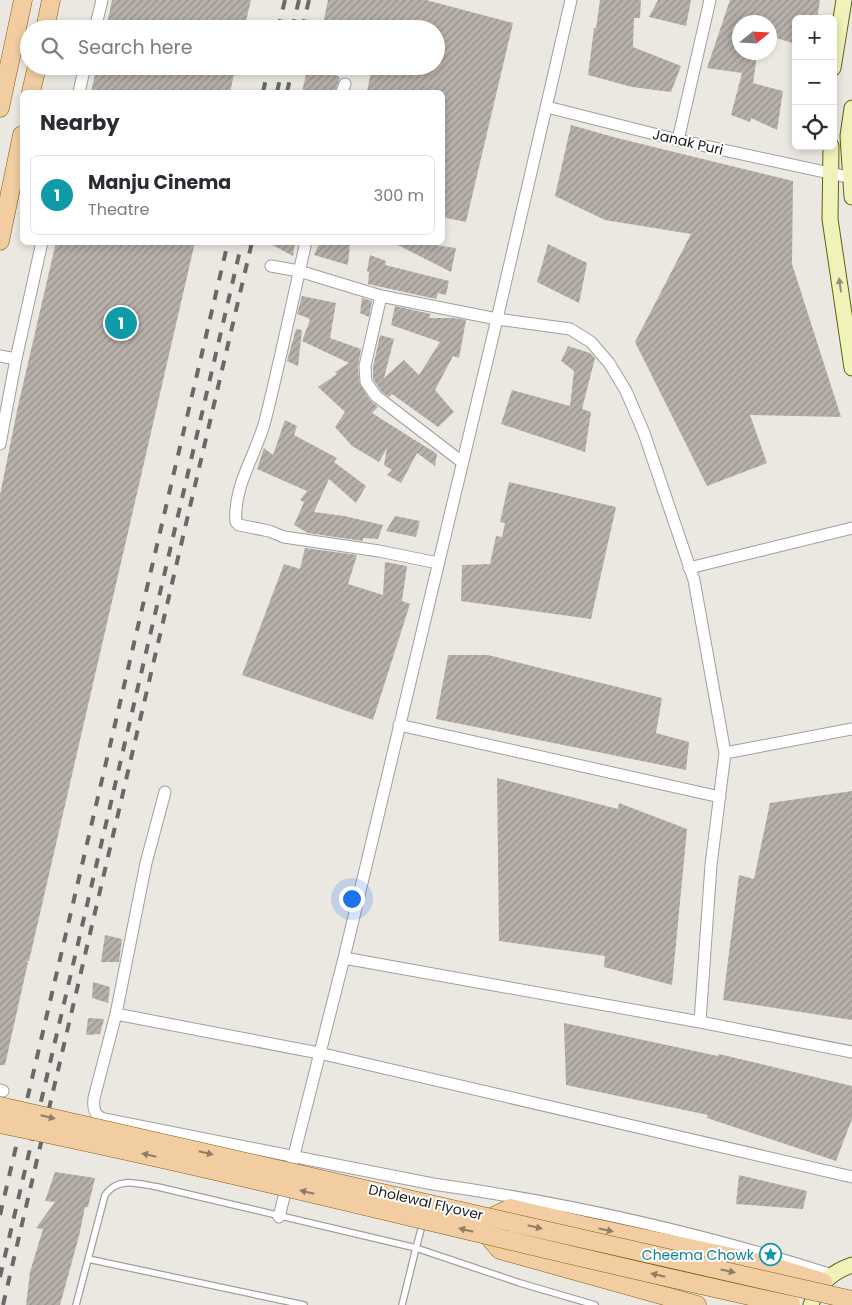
<!DOCTYPE html>
<html lang="en">
<head>
<meta charset="utf-8">
<style>
  body { margin:0; font-family:Poppins,sans-serif; background:#f2f2f3; color:#2b2b33 }
  .controls { position:absolute; right:15px; top:15px; display:grid; overflow:hidden; border-radius:8px; box-shadow:0 2px 8px #0003 }
  .controls button { width:45px; height:45px; display:grid; place-items:center; padding:0; border:0; border-bottom:1px solid #e1e1e2; background:#fff; color:#2b2b33; font:25px sans-serif }
  .compass { position:absolute; left:732px; top:15px; width:45px; height:45px; border-radius:50%; background:#fff; box-shadow:0 2px 8px #0003; rotate:72deg }
  .you { position:absolute; left:351px; top:898px; width:18px; height:18px; margin:-12px; border:4px solid #fff; border-radius:50%; background:#1a73e8; box-shadow:0 0 0 8px #1a73e833 }
  .badge { display:grid; place-items:center; width:32px; height:32px; border-radius:50%; background:#b11418; color:#fff; font-size:16px; font-weight:700 }
  .pin { position:absolute; translate:-50% -50%; border:2px solid #fff; box-shadow:0 1px 5px #0006 }
  .list { margin:0; padding:0; list-style:none }
  h2 { display:flex; justify-content:space-between; align-items:center; height:65px; margin:0; padding:0 20px; font-size:21px }
  h2 small { font-size:16px; font-weight:400; color:#7c7c81 }
  .list li { display:grid; grid-template-columns:32px 1fr auto; gap:15px; align-items:center; box-sizing:border-box; height:80px; margin:0 10px 10px; padding:0 10px; border:1px solid #e1e1e2; border-radius:8px }
  .list b { display:block; font-size:19px; white-space:nowrap }
  .list p { margin:0; font-size:16px; white-space:nowrap; color:#7c7c81 }
  .list em { font-size:16px; font-style:normal; color:#7c7c81 }
  .icon { flex:none; width:28px; height:28px; fill:none; stroke:currentColor; stroke-width:2; stroke-linecap:round; stroke-linejoin:round }
  .map { position:relative; flex:none; width:852px; height:1305px; overflow:hidden }
  .search { position:absolute; background:#fff; box-shadow:0 2px 8px #0003; left:20px; top:20px; width:425px; height:55px; display:flex; align-items:center; gap:12px; box-sizing:border-box; padding:0 18px; border-radius:28px; color:#7c7c81; font-size:19px }
  .panel { position:absolute; background:#fff; box-shadow:0 2px 8px #0003; left:20px; top:90px; width:425px; height:155px; border-radius:8px }
  .map>svg:first-child { display:block }
  .building { fill:url(#building-hatch) }
  .lines { fill:none; stroke-linecap:round; stroke-linejoin:round }
  .lane-casing { stroke:#9f9f9f; stroke-width:8 }
  .street-casing { stroke:#9f9f9f; stroke-width:13 }
  .secondary-casing { stroke:#5d6410; stroke-width:17 }
  .primary-casing { stroke:#835a0f; stroke-width:19 }
  .lane { stroke:#fff; stroke-width:5.5 }
  .street { stroke:#fff; stroke-width:11 }
  .secondary { stroke:#f0f2b9; stroke-width:15 }
  .primary { stroke:#f1cda1; stroke-width:18 }
  .rail { stroke:#696969; stroke-width:4; stroke-dasharray:10 10; stroke-linecap:butt }
  .primary-bridge-casing { stroke:#835a0f; stroke-width:19; stroke-linecap:butt }
  .primary-bridge { stroke:#f1cda1; stroke-width:18 }
  .oneway { fill:#909172 }
  .oneway2 { fill:#917d65 }
  .labels { text-anchor:middle; stroke-width:4; stroke-linejoin:round; paint-order:stroke }
  .street-label { font-size:14px; fill:#1b1b1b; stroke:#fff }
  .culture-label { font-size:14px; fill:#0d838f; stroke:#fff; text-anchor:end }
</style>
</head>
<body>
<div class="map">
<svg width="852" height="1305" viewBox="0 0 852 1305">
  <defs>
    <pattern id="building-hatch" width="6" height="6" patternUnits="userSpaceOnUse" patternTransform="scale(1.25)"><rect width="6" height="6" fill="#b8b1ab"/><path d="M-1 1l2-2M0 6l6-6M5 7l2-2" fill="none" stroke="#958f8a"/></pattern>
  </defs>
  <rect width="100%" height="100%" fill="#ebe8e1"/>
  <path class="building" d="M112 0H251L244 29H106Z
    M328 0H426L513 23 466 222 442 217V92H367L372 66H436V29H322Z
    M600 0H641L640 18H634L633 47 681 66 671 92 632 87 588 75 594 28H596Z
    M658 0H691L686 26 649 17Z
    M730 0H820L817 19H796V44L770 36V22H740V52L757 54 753 83 783 91 777 130 751 118 750 122 731 115 742 73 707 68Z
    M97 66H236L230 92H91Z
    M308 66H316L340 77 335 92H302Z
    M571 125 617 138 793 181 792 264 841 417 750 415 767 463 707 486 635 342 691 234 605 220 555 196Z
    M56 242H195L29 961H25L28 962 5 1065H0V495L18 406Z
    M267 242H295L293 256Z
    M320 242H350L348 265 314 255Z
    M392 242H414L456 248 451 272Z
    M548 244 587 263 579 303 537 282Z
    M370 255 386 261 385 265 449 281 446 295 438 293 436 299 368 284 369 272 367 271Z
    M302 296 336 303 330 338 361 349 358 366 359 382 370 400 378 407 372 413 437 454 435 466 417 453 401 483 387 475 392 470 384 465 387 448 379 462 352 446 335 427 345 412 318 387 337 374 335 372 349 363 302 341 310 320 308 318 297 314Z
    M362 298 372 301 369 317 360 313Z
    M395 306 431 314 429 318H453L466 320 459 358 453 356 435 390 454 412 438 427 392 394 389 397 381 391 373 379V367L380 335 394 339 384 378 404 360 419 375 440 342 391 325Z
    M296 329 302 330 298 366 287 361Z
    M568 346 590 353 595 358 582 409 591 412 585 452 501 424 512 390 570 406 574 371 561 361Z
    M285 420 297 426 294 435 337 458 334 462 366 486 356 503 329 479 314 512 344 516 383 525 378 539 363 538V541L308 533 294 525 304 502 300 500 307 491 257 469 264 448 273 455Z
    M509 482 616 507 591 619 461 601 462 565 490 564 496 536 502 537 505 523 500 522Z
    M395 516 420 521 416 537 386 531Z
    M305 548 357 555 348 584 383 595 385 562 407 566 402 601 410 604 373 720 242 675 284 564 300 569Z
    M448 655H488L662 698 656 733 689 742 686 770 436 719Z
    M497 778 618 809 619 803 687 829 672 985 604 967 605 956 499 941Z
    M852 791V1020L723 1000 739 875 754 879 770 803Z
    M105 935 122 939 119 962H101Z
    M93 982 110 987 108 1003 92 998Z
    M88 1018 104 1019 100 1034 86 1035Z
    M564 1023 718 1056 719 1054 852 1086V1119L836 1161 707 1118 708 1115 566 1085Z
    M55 1172 95 1178 88 1207H85L79 1236 60 1305H26L30 1272 43 1229 36 1228 55 1202 45 1201Z
    M739 1175 807 1191 803 1209 736 1204Z"/>
  <g class="lines">
    <defs>
      <path id="lane" d="M423 1222 416 1248 520 1283 595 1305
        M88 1259 304 1305
        M76 1305 105 1195C118 1176 139 1184 158 1187L416 1248 402 1305"/>
      <path id="street" d="M95 29 102 0
        M79 92 85 66
        M342 92 345 84
        M547 107 678 140 852 178
        M678 140 710 0
        M306 242C292 302 280 362 265 421 256 455 233 486 236 522L239 525 269 531 284 537 379 551 438 563
        M271 266 299 271 381 296 497 319 570 329 591 342 609 363 626 391 644 433 694 580 725 753 711 865 700 1022
        M381 296 365 366 366 382 376 396 462 462
        M0 356 16 359 42 242
        M0 444 16 359
        M689 568 852 528
        M399 725 720 797
        M725 753 852 729
        M344 958 700 1022 852 1052
        M116 1014 146 863 165 792
        M0 1090 3 1091
        M292 1163 344 958 497 319 571 0
        M279 1217 288 1181
        M832 1275C702 1233 568 1203 433 1184L104 1119C94 1116 93 1108 94 1098L116 1014 319 1053 852 1177"/>
      <path id="secondary" d="M833 68 844 0
        M852 108 848 136 852 197
        M831 146 830 219 852 368
        M811 1305C817 1285 832 1272 852 1265"/>
      <path id="primary" d="M45 29 51 0
        M31 92 37 66
        M0 108 23 0
        M0 241 22 135
        M492 1217 510 1208 586 1226 764 1264 823 1282
        M487 1235 500 1250 697 1305"/>
    </defs>
    <use href="#lane" class="lane-casing"/>
    <use href="#street" class="street-casing"/>
    <use href="#secondary" class="secondary-casing"/>
    <use href="#primary" class="primary-casing"/>
    <use href="#lane" class="lane"/>
    <use href="#street" class="street"/>
    <use href="#secondary" class="secondary"/>
    <use href="#primary" class="primary"/>
    <path class="rail" d="M278 29 285 0
      M292 29 299 0
      M302 29 309 0
      M263 92 269 66
      M277 92 283 66
      M287 92 293 66
      M0 1215 228 242
      M0 1277 242 242
      M3 1305 252 242"/>
    <defs>
      <path id="primary-bridge" d="M0 1106 852 1300
        M0 1124C265 1178 526 1248 791 1305"/>
    </defs>
    <use href="#primary-bridge" class="primary-bridge-casing"/>
    <use href="#primary-bridge" class="primary-bridge"/>
  </g>
  <defs><path id="oneway-solid" d="M-6-.8H1V-3.2L6.5 0L1 3.2V.8H-6Z" transform="scale(1.25)"/></defs>
  <use class="oneway" href="#oneway-solid" transform="translate(840 285) rotate(-98)"/>
  <g class="oneway2">
    <use href="#oneway-solid" transform="translate(48 1117) rotate(13)"/>
    <use href="#oneway-solid" transform="translate(206 1153) rotate(13)"/>
    <use href="#oneway-solid" transform="translate(149 1155) rotate(-167)"/>
    <use href="#oneway-solid" transform="translate(307 1192) rotate(-167)"/>
    <use href="#oneway-solid" transform="translate(535 1227) rotate(13)"/>
    <use href="#oneway-solid" transform="translate(466 1230) rotate(-166)"/>
    <use href="#oneway-solid" transform="translate(606 1230) rotate(12)"/>
    <use href="#oneway-solid" transform="translate(728 1271) rotate(12)"/>
    <use href="#oneway-solid" transform="translate(658 1275) rotate(-167)"/>
  </g>
  <defs>
    <symbol id="sight-ring" viewBox="-11 -11 22 22"><circle r="9.5" fill="#fff" stroke="#0f9aa8" stroke-width="1.5"/><path d="M0-6L1.8-2.2L6-1.7L2.9 1.2L3.7 5.4L0 3.3L-3.7 5.4L-2.9 1.2L-6-1.7L-1.8-2.2Z" fill="#0f9aa8"/></symbol>
  </defs>
  <g fill-rule="evenodd">
    <use href="#sight-ring" x="758" y="1242" width="25" height="25"/>
  </g>
  <g class="labels">
    <g class="street-label">
      <text transform="translate(688 142) rotate(13)" y="5">Janak Puri</text>
      <text transform="translate(426 1202) rotate(13)" y="5">Dholewal Flyover</text>
    </g>
    <g class="culture-label">
      <text x="754" y="1260">Cheema Chowk</text>
    </g>
  </g>
</svg>
<div class="controls">
<button>+</button>
<button>−</button>
<button><svg class="icon" aria-label="locate" viewBox="0 0 24 24"><circle cx="12" cy="12" r="6"/><path d="M12 2v4M12 18v4M2 12h4M18 12h4"/></svg></button>
</div>
<svg class="compass" viewBox="-18 -18 36 36"><path d="M0-13l5 13h-10z" fill="#e53935"/><path d="M0 13l5-13h-10z" fill="#7c7c81"/></svg>
<div class="you"></div>
<div class="pin badge" style="left:121px;top:323px;background:#0f9aa8">1</div>
<div class="search"><svg class="icon" aria-label="search" viewBox="0 0 24 24"><circle cx="10" cy="10" r="6"/><path d="M15 15l6 6"/></svg>Search here</div>
<section class="panel">
<h2>Nearby<small></small></h2>
<ul class="list">
<li><span class="badge" style="background:#0f9aa8">1</span><div><b>Manju Cinema</b><p>Theatre</p></div><em>300 m</em></li>
</ul>
</section>
</div>
</body>
</html>
